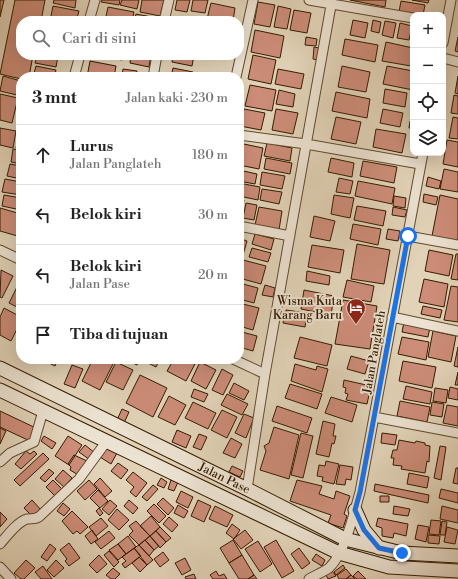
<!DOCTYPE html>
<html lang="id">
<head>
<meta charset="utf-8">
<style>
  body { margin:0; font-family:"Libre Bodoni",serif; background:#f6f6f6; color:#222 }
  .controls { position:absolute; right:12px; top:12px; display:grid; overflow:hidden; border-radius:8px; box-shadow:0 4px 16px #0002 }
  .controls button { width:36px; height:36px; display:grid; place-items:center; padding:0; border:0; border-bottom:1px solid #e0e0e0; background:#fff; color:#222; font:20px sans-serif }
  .stop { position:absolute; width:12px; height:12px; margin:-9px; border:3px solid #1a73e8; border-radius:50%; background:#fff }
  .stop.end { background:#1a73e8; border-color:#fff; box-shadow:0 1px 4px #0008 }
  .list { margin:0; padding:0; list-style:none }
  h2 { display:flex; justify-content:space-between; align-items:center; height:52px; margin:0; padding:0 16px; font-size:17px }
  h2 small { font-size:13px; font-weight:400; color:#767676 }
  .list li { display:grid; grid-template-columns:26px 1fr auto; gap:12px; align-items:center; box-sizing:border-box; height:60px; padding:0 16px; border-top:1px solid #e0e0e0 }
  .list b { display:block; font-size:15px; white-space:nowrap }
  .list p { margin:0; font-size:13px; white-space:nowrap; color:#767676 }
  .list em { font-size:13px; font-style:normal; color:#767676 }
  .icon { flex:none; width:22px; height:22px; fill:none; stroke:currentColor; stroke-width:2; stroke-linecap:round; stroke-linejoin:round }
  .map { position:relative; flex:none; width:458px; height:579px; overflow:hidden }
  .search { position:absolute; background:#fff; box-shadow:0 4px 16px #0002; left:16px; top:16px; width:228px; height:44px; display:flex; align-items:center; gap:10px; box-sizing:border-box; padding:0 14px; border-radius:16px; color:#767676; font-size:15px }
  .panel { position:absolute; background:#fff; box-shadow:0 4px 16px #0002; left:16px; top:72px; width:228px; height:292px; border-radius:16px }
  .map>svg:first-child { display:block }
  .building { fill:#cd8d79; stroke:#341c00 }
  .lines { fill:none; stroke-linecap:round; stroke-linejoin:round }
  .street-casing { stroke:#604a2e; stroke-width:11 }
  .secondary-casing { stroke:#341c00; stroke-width:15 }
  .street { stroke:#ece2d1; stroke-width:9 }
  .secondary { stroke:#ece2d1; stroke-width:13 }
  .route { stroke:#1a73e8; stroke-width:5 }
  .labels { text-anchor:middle; stroke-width:3.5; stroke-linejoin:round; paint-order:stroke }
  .poi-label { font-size:12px; fill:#341c00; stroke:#ece2d1; text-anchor:end }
  .street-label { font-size:12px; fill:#341c00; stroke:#ece2d1 }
</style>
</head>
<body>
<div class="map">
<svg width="458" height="579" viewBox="0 0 458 579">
  <rect width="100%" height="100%" fill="#e2d3b8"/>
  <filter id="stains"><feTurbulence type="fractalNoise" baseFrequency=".005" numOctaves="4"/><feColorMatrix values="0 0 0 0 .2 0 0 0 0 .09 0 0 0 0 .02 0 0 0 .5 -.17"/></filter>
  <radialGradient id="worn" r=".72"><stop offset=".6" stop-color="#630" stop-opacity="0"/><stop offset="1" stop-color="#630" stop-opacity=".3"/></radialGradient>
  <path class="building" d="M0 0H4L0 17Z
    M15 0H45L41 21H21V55H33L29 77H21V79L0 74Z
    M54 0H76L75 8 53 3Z
    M102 0H120L119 5 101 2Z
    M122 0H139L137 9 120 5Z
    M142 0H164L160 16 140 12Z
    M177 0H190L187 12 175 10Z
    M193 0H208L205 13 191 11Z
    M350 0H386L385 7Z
    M412 0H429L428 3Z
    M401 1 425 5 423 15 399 12Z
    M258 2 275 5 270 27 254 24Z
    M211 3 235 8 233 21 207 19Z
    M53 6 79 11 76 21H50Z
    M278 6 291 9 287 29 274 27Z
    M108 7 134 12 132 21H105Z
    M294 10 311 13 307 33 290 30Z
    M136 14 152 17 151 21H134Z
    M353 20 368 23 365 38 350 35Z
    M373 20 381 22 379 33 371 31Z
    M385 21 396 23 393 38 382 35Z
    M400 23 412 26 409 40 397 38Z
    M255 30 284 36 280 58 251 52Z
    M306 37 317 39 316 46 305 45Z
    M458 37V52L455 51Z
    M345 39 378 45 375 62 342 55Z
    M386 42 413 48 411 66 382 61Z
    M314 47 319 48 318 60 313 59Z
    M37 55 58 56 56 67 35 63Z
    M97 55H123L122 60Z
    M131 55H151L149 67 130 63Z
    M173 55H194L192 66 172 62Z
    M253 55 276 60 271 84 248 79Z
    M90 61 116 66 114 77H87Z
    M36 66 56 70 54 77H33Z
    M342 66 370 72 366 92 338 87Z
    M387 66 413 71V90L383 84Z
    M173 68 193 72 192 77H171Z
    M123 69 137 71 136 77H122Z
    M278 69 304 74 301 89 275 84Z
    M3 76 21 81V96L0 91Z
    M458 76V94L455 93Z
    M250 85 276 90 272 111 245 106Z
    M385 89 407 93 405 107 383 103Z
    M279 90 295 94 293 107 276 104Z
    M336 92 370 99 367 118 332 111Z
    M0 94 18 98 12 123 0 120Z
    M454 95 458 96V114L451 113Z
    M21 101V115L18 114Z
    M244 109 265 113 261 130 240 126Z
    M276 109 298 113 293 134 272 130Z
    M383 109 403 113 400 127 380 123Z
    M336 117 361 122 356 144 331 139Z
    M453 117 458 118V139L449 138Z
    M410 121 413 122V128H409Z
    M0 128 16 131 13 148 0 145Z
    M376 129 406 134 402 153 373 147Z
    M19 134H21V149L16 148Z
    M447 140 458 142V167L443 164Z
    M239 143 263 148 259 169 239 165Z
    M267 143 292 148 290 161 264 156Z
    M13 149 21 150V164L11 162Z
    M266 158 292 163 290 174 264 169Z
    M331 158 354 163 352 177 328 172Z
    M363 161 397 167 394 183 360 176Z
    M10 164 21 166V179L7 176Z
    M444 169 458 172V192L440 189Z
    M239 170 257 174 255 184 239 181Z
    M262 172 285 176 282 189 260 185Z
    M428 177 441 181 439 189 426 186Z
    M339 178 353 181 350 194 336 192Z
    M5 179 21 182V195L2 192Z
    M358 181 395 188 392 204 355 196Z
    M239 183 260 187 258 200 239 196Z
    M262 189 282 192 279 204 260 200Z
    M424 194 438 197 436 205 423 202Z
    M4 195 21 198V210L2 206Z
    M334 195 354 198 350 218 331 214Z
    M440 195 458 199V241L432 236Z
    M394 196 406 198 405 208 393 206Z
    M239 199 244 200 240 218H239Z
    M246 203 257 205 254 220 243 218Z
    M357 206 386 211 383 226 354 220Z
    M259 207 282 211 279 230 255 225Z
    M393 207 407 210 405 217 392 215Z
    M0 208 21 214V237L0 231Z
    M314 216 335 221 330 241 310 237Z
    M353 224 381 229 378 245 350 239Z
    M388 229 400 231 398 241 386 239Z
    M255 234 274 239 271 250 252 244Z
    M239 238 247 241 243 255 239 254Z
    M357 244 390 250 384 284 351 279Z
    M312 245 344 250 340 273 308 267Z
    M252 248 271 253 268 262 249 257Z
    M429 250 453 255 449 276 425 271Z
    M456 254H458V280L451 279Z
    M243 260 266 266 261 284 239 278Z
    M1 270 13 276 2 298 0 297Z
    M307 271 330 276 329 285 306 281Z
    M21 279V309L9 303Z
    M424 279 448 284 444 307 419 302Z
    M347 280 374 286 371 302 343 297Z
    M239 283 258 288 254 303 239 299Z
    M265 285 275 288 273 297 262 295Z
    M451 286 458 287V322L444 320Z
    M304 290 334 296 331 315 301 309Z
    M343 300 377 306 370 349 335 344Z
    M239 303 259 308 253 330 239 326Z
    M423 306 442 310 440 318 421 314Z
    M4 308 21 317V321L11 341 0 335V317Z
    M286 310 307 313 305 327 283 323Z
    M404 322 430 327 428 337 402 332Z
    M433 331 456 336 451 362 428 357Z
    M242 332 257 336 253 351 239 347Z
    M300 337 332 345 327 366 294 358Z
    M402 337 429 342 426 360 398 354Z
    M458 347V367L454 366Z
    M351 356 369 361 365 374 347 369Z
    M41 359H58L55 366Z
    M93 359 115 360 100 390 82 381Z
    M125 359H139L137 365Z
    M142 359H160L156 367 142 360Z
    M174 359H191L196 362 186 381 167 371Z
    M403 361 436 367 432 388 399 381Z
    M116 362 133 370 123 390 106 382Z
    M200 362 216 370 206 389 191 381Z
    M295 364 316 370 317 366 328 369 322 392 291 381Z
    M72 365 83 369 75 388 64 384Z
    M222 369 233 375 223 395 212 390Z
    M458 372V385H455Z
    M140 375 167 388 153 417 126 403Z
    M344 380 371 386 367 404 346 400 348 394 345 393 346 388 343 387Z
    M234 383 249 391 244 400 229 393Z
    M290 384 322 394 317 409 285 398Z
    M406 386 432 392 430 404 403 399Z
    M450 387 458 389V400L448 398Z
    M435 388 448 390 446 403 433 401Z
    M194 389 208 394 204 402 191 397Z
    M227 394 248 404 242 415 221 405Z
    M169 396 186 405 175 425 158 417Z
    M331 397 357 405 352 422 325 413Z
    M400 401 430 407 427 422 397 416Z
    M193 402 216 413 208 429 185 418Z
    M432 402 444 404 442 417 430 415Z
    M447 405 458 407V426L443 423Z
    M277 406 312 418 307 433 272 421Z
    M122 409 129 412 124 423 117 420Z
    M222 410 237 417 227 438 211 430Z
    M0 411 38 429 32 442 0 427Z
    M244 414 254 418 246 438 235 433Z
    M323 421 335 424 333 436H336L334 444 332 443 329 457 316 454Z
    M274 427 299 435 289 479 260 470 266 451 264 446 269 443Z
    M0 428 6 431 0 444Z
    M177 430 191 436 186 448 172 442Z
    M301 433 313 436 303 478 291 475Z
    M382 433 397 435 395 445 381 443Z
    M199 434 207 437 201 450 193 447Z
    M44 436 56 443 52 449 41 441Z
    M68 436 82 445 69 465 55 456Z
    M231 438 242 444 235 458 223 453Z
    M399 440 415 443 416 441 425 443V445L430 446 429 462 427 461 425 473 401 469 402 466 393 465 394 458H391L393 450H397Z
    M85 445 95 453 90 460 79 452Z
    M440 446 446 447 441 480 434 478Z
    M107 447 117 453 111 464 100 457Z
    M26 451 30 454 34 451 37 454 21 469 15 464Z
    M43 453 49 459 20 486 14 480Z
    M74 455 87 461 80 476 70 470 71 467 68 464Z
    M326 461 339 464 334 484 322 481 323 477 317 476 319 465 325 466Z
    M118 463 128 470 121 479 111 471Z
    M340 465 353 467 351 480 346 479 345 485 336 484Z
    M232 466 243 471 240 477 229 472Z
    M456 468H458V484L453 483Z
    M49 469 54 473 45 482 40 478Z
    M63 470 72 478 64 487 55 479Z
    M133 472 147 483 136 497 130 492 134 487 126 480Z
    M409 473 429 477 427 488 407 484Z
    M100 478 112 491 105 497 94 484Z
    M161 478 167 482 164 488 157 485Z
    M53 480 62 489 55 496 46 487Z
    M89 480 97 489 85 500 77 491Z
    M171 480 178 482 174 491 168 489Z
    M297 480 322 486 319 494 334 499 336 491 350 496 344 514 347 516 343 528 328 523 331 515 290 501Z
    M375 484 429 495 428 503 374 491Z
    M153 485 158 489 147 501 142 497Z
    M441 489 458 493V503L439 498Z
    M98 490 108 501 100 508 90 498Z
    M181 491 193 497 188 508 176 502Z
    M380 496H389V502H380Z
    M163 498 174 508 168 515 157 504Z
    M32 500 42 511 34 518 24 508Z
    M110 500 117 506 109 515 102 509Z
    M129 500 138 508 133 514 124 506Z
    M198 500 211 506 204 522 191 516Z
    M63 503 70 509 64 516 57 511Z
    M154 504 166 516 159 523 147 511Z
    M178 505 188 511 184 518 174 513Z
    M215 506 233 515 227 527 209 519Z
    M394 506 410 509 408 516 393 514Z
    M442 506 458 510V523L440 519Z
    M99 508 103 513 100 516 96 511Z
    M117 509 129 520 119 530 108 520Z
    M72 511 88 527 80 534 77 531 73 534 62 521Z
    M0 512 7 519 0 527Z
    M151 516 160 527 150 536 140 526Z
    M169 517 178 525 172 532 163 524Z
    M101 518 108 526 96 536 89 527Z
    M378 518 408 524 406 536 394 533 393 538 382 536V528L376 526Z
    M431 520 441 521 439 535 429 534Z
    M136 521 150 536 139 545 129 535 133 531 129 526Z
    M442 521 447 522 445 535H440Z
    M232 524 240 530 234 539 226 533Z
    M418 525 429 527 426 542 415 539Z
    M160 527 171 538 166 542 156 531Z
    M447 527 458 530 455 544 444 542Z
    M92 530 98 539 91 544 85 536Z
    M245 530 253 540 241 549 233 539Z
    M109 531 115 538 101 549 95 542Z
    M156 531 166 542 160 548 150 536Z
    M428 535 440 536 439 544 428 543Z
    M128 536 136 547 126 554 118 544Z
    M150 536 159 546 154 550 145 540Z
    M145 540 154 550 149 556 139 545Z
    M233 540 242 555 229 563 220 548Z
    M276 540 294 571 282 578 264 547Z
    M258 541 272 564 260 572 245 549Z
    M69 543 80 558 69 566 65 561 67 559 60 550Z
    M50 544 56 549 47 561 41 557Z
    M118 544 126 554 118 560 109 550Z
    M139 545 153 560 147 565 134 548Z
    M134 548 141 556 125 568 122 564 126 561 122 557Z
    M299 548 310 563 302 569 291 554Z
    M109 551 119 562 114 567 104 555Z
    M163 552 169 560 160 567 154 559Z
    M316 554 325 560 322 566 312 560Z
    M99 555 107 564 97 573 89 565Z
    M242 555 254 575 248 579H239L229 563Z
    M139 557 147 565 140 572 132 563Z
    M185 558 191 570 182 575 175 563Z
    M26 560 35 568 24 579H21L14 573Z
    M56 560 64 568 54 577 47 570Z
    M343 565 345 568 336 575 334 572Z
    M43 566 52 579H41L35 572Z
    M113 568 120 574 115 579H111L106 575Z
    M346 569 351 575 346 579H339L337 575Z
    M216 571 219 576 224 574 227 579H213L210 575Z
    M332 571 336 576 328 579 326 575Z
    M358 571 366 579H357L353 576Z
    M194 574 196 579H186L185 577Z
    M254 575 257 579H248Z
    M351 575 355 579H346Z"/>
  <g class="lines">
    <defs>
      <path id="street" d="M309 0 413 18
        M89 21 95 0
        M164 21 169 0
        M443 43 451 0
        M443 58 458 62
        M74 77 80 55
        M153 77 157 55
        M236 77 253 0
        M239 135 306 144 420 164
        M239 226 290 236
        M408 236 458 245
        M0 250 21 260
        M392 317 458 331
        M233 359 265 374
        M374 417 458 433
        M0 462 10 453 34 442 43 411
        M247 489 265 374 332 0
        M0 544C7 536 17 522 27 519 32 518 36 520 40 516L79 479 106 442
        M0 567 11 579
        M309 579C316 575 323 572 329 568 345 553 354 513 360 492L423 153"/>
      <g id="secondary">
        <path id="s1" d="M0 368 247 489 345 539 402 553 458 556"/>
        <path d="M0 390 339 553 389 567 458 571"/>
        <path d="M355 510 364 530 379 548"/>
      </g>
    </defs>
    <use href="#street" class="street-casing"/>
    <use href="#secondary" class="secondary-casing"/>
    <use href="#street" class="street"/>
    <use href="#secondary" class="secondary"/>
  </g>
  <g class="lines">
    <path class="route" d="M402 553 379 548 364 530 355 510 360 492 408 236"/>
  </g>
  <defs>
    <symbol id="hotel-pin" viewBox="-11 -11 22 30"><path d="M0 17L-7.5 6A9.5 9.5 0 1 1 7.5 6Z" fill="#8f2418" stroke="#ece2d1"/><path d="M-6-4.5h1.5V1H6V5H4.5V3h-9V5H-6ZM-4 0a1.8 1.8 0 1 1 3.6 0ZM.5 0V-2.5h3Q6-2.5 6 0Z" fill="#fff"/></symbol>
  </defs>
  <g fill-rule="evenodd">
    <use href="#hotel-pin" x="345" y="297" width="22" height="30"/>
  </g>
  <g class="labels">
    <g class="poi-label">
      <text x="342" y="305">Wisma Kuta<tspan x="342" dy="14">Karang Baru</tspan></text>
    </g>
    <g class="street-label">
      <text transform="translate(374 352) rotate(-80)" y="4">Jalan Panglateh</text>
      <text dy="4" stroke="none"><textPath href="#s1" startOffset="250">Jalan Pase</textPath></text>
    </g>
  </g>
  <rect width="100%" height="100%" filter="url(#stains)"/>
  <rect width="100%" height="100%" fill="url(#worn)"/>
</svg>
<div class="controls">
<button>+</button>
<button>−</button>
<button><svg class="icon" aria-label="locate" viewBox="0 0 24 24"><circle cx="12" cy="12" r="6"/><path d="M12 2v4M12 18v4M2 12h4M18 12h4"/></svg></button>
<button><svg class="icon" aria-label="layers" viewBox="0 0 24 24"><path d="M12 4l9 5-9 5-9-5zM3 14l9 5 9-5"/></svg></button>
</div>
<div class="stop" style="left:408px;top:236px"></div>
<div class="stop end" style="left:402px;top:553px"></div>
<div class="search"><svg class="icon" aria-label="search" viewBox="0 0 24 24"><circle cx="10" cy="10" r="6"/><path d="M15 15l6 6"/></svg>Cari di sini</div>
<section class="panel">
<h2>3 mnt<small>Jalan kaki · 230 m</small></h2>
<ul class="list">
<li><svg class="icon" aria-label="ahead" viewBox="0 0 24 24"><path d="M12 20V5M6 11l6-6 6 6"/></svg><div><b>Lurus</b><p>Jalan Panglateh</p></div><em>180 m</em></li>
<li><svg class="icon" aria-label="left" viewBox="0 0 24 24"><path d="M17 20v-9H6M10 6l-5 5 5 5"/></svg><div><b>Belok kiri</b></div><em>30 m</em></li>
<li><svg class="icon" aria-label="left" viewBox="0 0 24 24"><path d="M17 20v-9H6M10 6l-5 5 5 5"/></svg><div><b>Belok kiri</b><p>Jalan Pase</p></div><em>20 m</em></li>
<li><svg class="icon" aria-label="arrive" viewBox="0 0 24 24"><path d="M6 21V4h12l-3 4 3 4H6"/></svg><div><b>Tiba di tujuan</b></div></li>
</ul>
</section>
</div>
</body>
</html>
